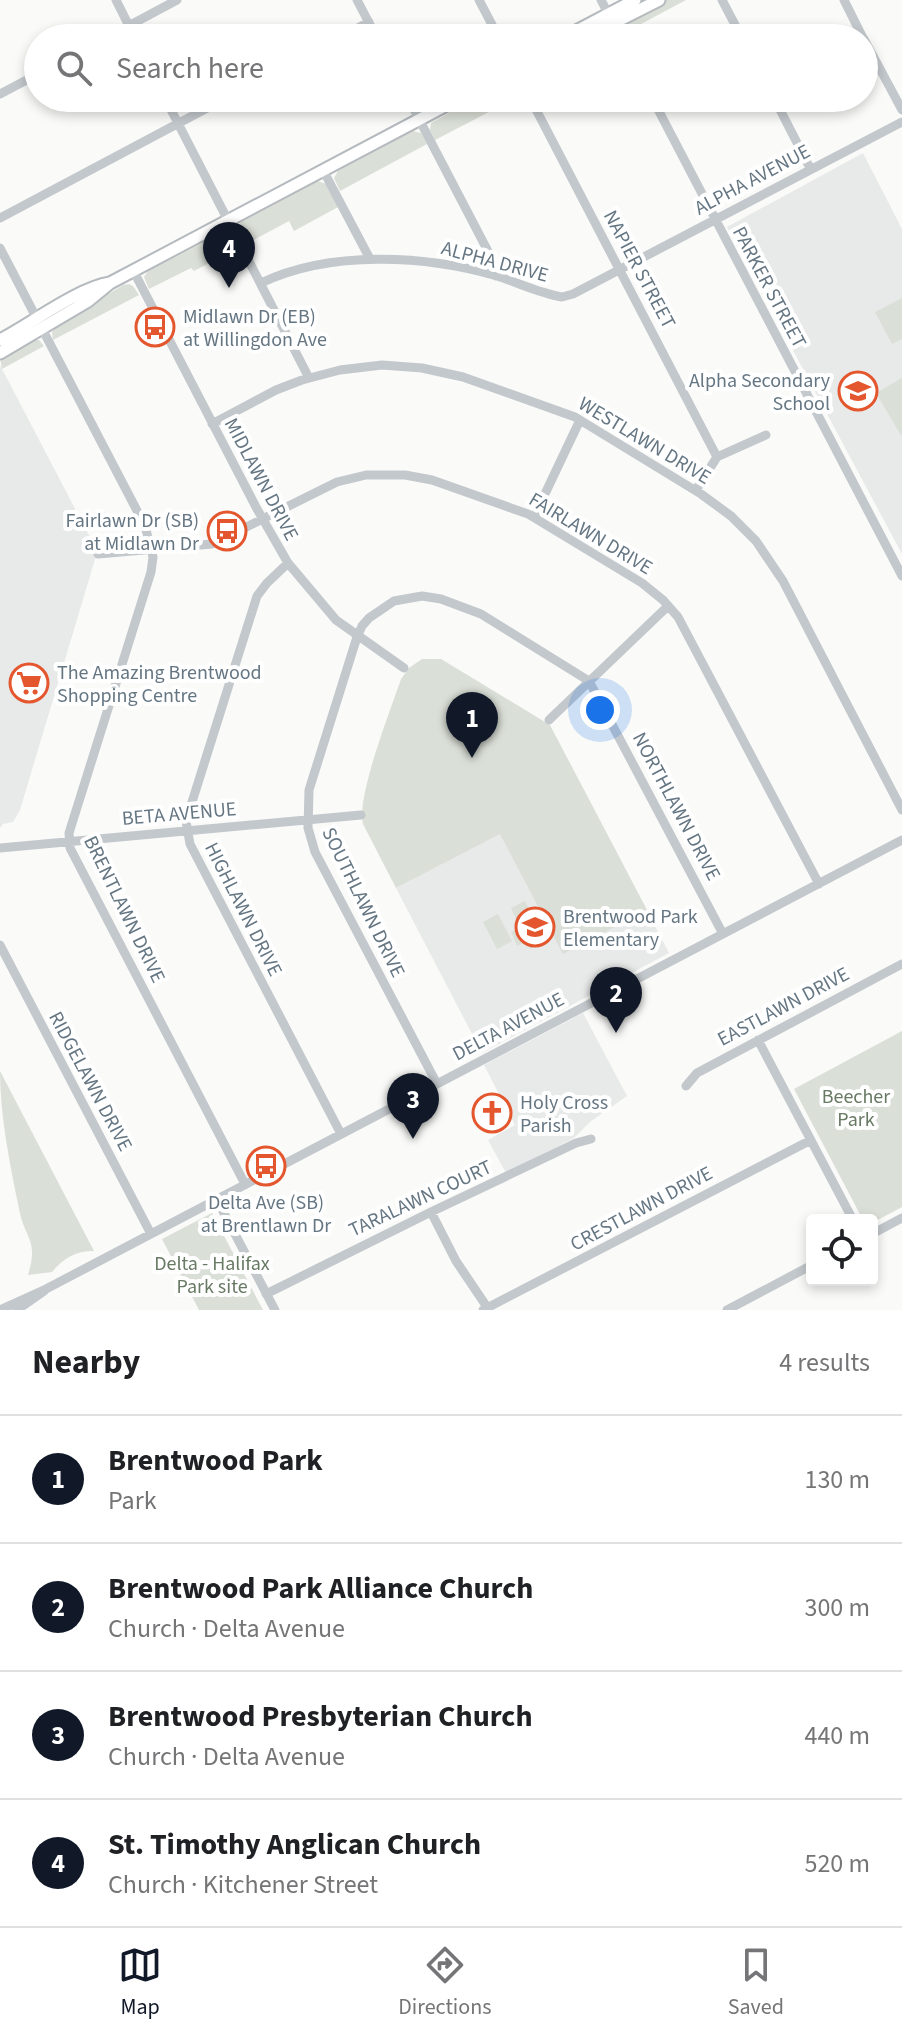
<!DOCTYPE html>
<html lang="en">
<head>
<meta charset="utf-8">
<style>
  body { margin:0; font-family:"Source Sans 3",sans-serif; background:#f6f6f6; color:#202124 }
  .controls { position:absolute; right:24px; bottom:24px; display:grid; overflow:hidden; border-radius:8px; box-shadow:0 4px 12px #0003 }
  .controls button { width:72px; height:72px; display:grid; place-items:center; padding:0; border:0; border-bottom:2px solid #e0e0e0; background:#fff; color:#202124; font:40px sans-serif }
  .you { position:absolute; left:600px; top:710px; width:28px; height:28px; margin:-20px; border:6px solid #fff; border-radius:50%; background:#1a73e8; box-shadow:0 0 0 12px #1a73e833 }
  .badge { display:grid; place-items:center; width:52px; height:52px; border-radius:50%; background:#111827; color:#fff; font-size:26px; font-weight:700 }
  .pin { position:absolute; translate:-50% -66px; filter:drop-shadow(0 2px 4px #0008) }
  .pin::after { content:''; position:absolute; top:42px; width:28px; height:24px; background:inherit; clip-path:polygon(0 0,100% 0,50% 100%) }
  .list { margin:0; padding:0; list-style:none }
  h2 { display:flex; justify-content:space-between; align-items:center; height:104px; margin:0; padding:0 32px; font-size:34px }
  h2 small { font-size:26px; font-weight:400; color:#757577 }
  .list li { display:grid; grid-template-columns:52px 1fr auto; gap:24px; align-items:center; box-sizing:border-box; height:128px; padding:0 32px; border-top:2px solid #e0e0e0 }
  .list b { display:block; font-size:30px; white-space:nowrap }
  .list p { margin:0; font-size:26px; white-space:nowrap; color:#757577 }
  .list em { font-size:26px; font-style:normal; color:#757577 }
  .icon { flex:none; width:44px; height:44px; fill:none; stroke:currentColor; stroke-width:2; stroke-linecap:round; stroke-linejoin:round }
  .map { position:relative; flex:none; width:902px; height:1310px; overflow:hidden }
  .search { position:absolute; background:#fff; box-shadow:0 4px 12px #0003; left:24px; right:24px; top:24px; height:88px; display:flex; align-items:center; gap:20px; box-sizing:border-box; padding:0 28px; border-radius:44px; color:#757577; font-size:30px }
  .sheet { height:616px; background:#fff }
  nav { display:flex; justify-content:space-around; align-items:center; box-sizing:border-box; height:112px; border-top:2px solid #e0e0e0; background:#fff; font-size:22px; color:#757577 }
  nav a { display:grid; justify-items:center; gap:4px }
  nav .on { color:#111827 }
  .map>svg:first-child { display:block }
  .built { fill:#e8e9e9 }
  .green { fill:#dadfd7 }
  .lines { fill:none; stroke-linecap:round; stroke-linejoin:round }
  .major-casing { stroke:#b5babe; stroke-width:15 }
  .minor { stroke:#c3c8cc; stroke-width:9 }
  .major { stroke:#fff; stroke-width:11 }
  .labels { text-anchor:middle; stroke-width:8; stroke-linejoin:round; paint-order:stroke }
  .street-label { font-size:20px; fill:#657683; stroke:#fff }
  .poi-label { font-size:20px; fill:#657683; stroke:#fff; text-anchor:start }
  .park-label { font-size:20px; fill:#687a64; stroke:#fff }
</style>
</head>
<body>
<div class="map">
<svg width="902" height="1310" viewBox="0 0 902 1310">
  <rect width="100%" height="100%" fill="#fafaf8"/>
  <path class="built" d="M863 153 902 229V554L727 227Z
    M0 365 94 545 96 556 20 810 13 822 3 824 0 828Z
    M584 790 669 953 482 1053 396 888Z
    M583 1013 627 1096 590 1122 574 1138 506 1173 488 1140 515 1125 484 1065Z"/>
  <path class="green" d="M667 0H686L626 32 625 25 629 20Z
    M476 98H516L435 140 430 130 431 123Z
    M413 131 421 133 427 144 340 191 334 178 338 171Z
    M318 181 326 184 338 207 294 231 289 221 246 244 238 228 241 222Z
    M226 231 230 234 238 248 194 271 191 268 149 289 144 277 148 271Z
    M129 284 133 286 139 295 53 340 52 332 56 326 123 285Z
    M902 298V339L892 344 875 312Z
    M33 340H39L44 346 2 369 0 358Z
    M902 378V437L876 393Z
    M422 659H441L550 725 647 910 563 954 500 834 396 888 363 824C356 797 391 709 401 679L409 668Z
    M525 901 545 941 530 949 527 941 517 946 511 932 520 928 511 908Z
    M498 914 512 941 497 949 483 922Z
    M902 1031V1207L872 1223V1220H863L794 1089Z
    M0 1071 94 1251C75 1251 64 1258 52 1272L28 1275C39 1239 25 1240 19 1209 10 1164 0 1117 0 1071Z
    M212 1213 263 1310H199L162 1239Z"/>
  <g class="lines">
    <defs>
      <path id="major" d="M563 38 635 0
        M584 38 659 0
        M0 340C31 324 78 288 110 283L460 98
        M0 353 88 301 110 283"/>
    </defs>
    <use href="#major" class="major-casing"/>
    <path class="minor" d="M116 0 135 38
      M357 0 377 38
      M479 0 499 38
      M601 0 621 38
      M722 0 742 38
      M844 0 863 38
      M106 38 177 0
      M339 38 369 22
      M864 39 902 110
      M0 94 38 74
      M165 98 309 378
      M408 98 491 257 496 276
      M530 98 717 457
      M652 98 902 576
      M774 98 810 168
      M323 170 370 259
      M0 218 226 98
      M0 248 145 526 153 557 151 572 69 833 70 848 245 1184
      M133 270 257 509 288 563 336 620 404 668
      M261 283C330 250 426 255 497 276 519 283 539 293 562 297L573 294 902 122
      M212 424 276 390 302 380 340 370 382 365 422 368 463 377 575 417 701 494 731 516 756 541 783 581 902 810
      M696 490 717 457 766 435
      M534 517 580 420
      M98 554 212 544 337 482 366 475H405L432 480 528 514 642 583 663 600 678 617 819 884
      M288 563 267 583 257 596 186 821 190 844 341 1134
      M549 720 668 606
      M0 848 361 815
      M0 945 151 1234
      M758 1040 853 1220
      M437 1084 315 852 308 828 309 790 357 637 362 626 369 618 394 601 422 596 441 599 481 614 589 681 723 934
      M686 1086 697 1073 902 964
      M217 1200 275 1310
      M431 1212 456 1261 489 1310
      M872 1234 902 1218
      M266 1294 431 1212 576 1143 591 1139
      M0 1310 46 1289 902 840
      M17 1310 44 1291
      M483 1310 811 1140
      M727 1310 812 1265"/>
    <use href="#major" class="major"/>
  </g>
  <defs>
    <symbol id="bus-ring" viewBox="-11 -11 22 22"><circle r="9.5" fill="#fff" stroke="#e4572e" stroke-width="1.5"/><path d="M-5-6H5V4H4V6H2V4H-2V6H-4V4H-5ZM-3.5-4V0h7V-4ZM-3.5 1.2v1.5H-2V1.2ZM2 1.2v1.5H3.5V1.2Z" fill="#e4572e"/></symbol>
    <symbol id="school-ring" viewBox="-11 -11 22 22"><circle r="9.5" fill="#fff" stroke="#e4572e" stroke-width="1.5"/><path d="M0-5L7-2L0 1L-7-2ZM-4 1L0 2.5L4 1V4Q0 6-4 4Z" fill="#e4572e"/></symbol>
    <symbol id="supermarket-ring" viewBox="-11 -11 22 22"><circle r="9.5" fill="#fff" stroke="#e4572e" stroke-width="1.5"/><path d="M-6-5.5h2.5l.6 2H6L4.5 2H-2.5L-4.4-4H-6ZM-1.5 3.2a1.3 1.3 0 1 0 .1 0ZM3 3.2a1.3 1.3 0 1 0 .1 0Z" fill="#e4572e"/></symbol>
    <symbol id="church-ring" viewBox="-11 -11 22 22"><circle r="9.5" fill="#fff" stroke="#e4572e" stroke-width="1.5"/><path d="M-1.2-6h2.4v3.5h3.3v2.4h-3.3V6h-2.4V-.1h-3.3v-2.4h3.3Z" fill="#e4572e"/></symbol>
  </defs>
  <g fill-rule="evenodd">
    <use href="#bus-ring" x="133" y="305" width="44" height="44"/>
    <use href="#school-ring" x="836" y="369" width="44" height="44"/>
    <use href="#bus-ring" x="205" y="509" width="44" height="44"/>
    <use href="#supermarket-ring" x="7" y="661" width="44" height="44"/>
    <use href="#school-ring" x="513" y="905" width="44" height="44"/>
    <use href="#church-ring" x="470" y="1091" width="44" height="44"/>
    <use href="#bus-ring" x="244" y="1144" width="44" height="44"/>
  </g>
  <g class="labels">
    <g class="street-label">
      <text transform="translate(752 179) rotate(-28)" y="7">ALPHA AVENUE</text>
      <text transform="translate(495 261) rotate(15)" y="7">ALPHA DRIVE</text>
      <text transform="translate(640 269) rotate(62)" y="7">NAPIER STREET</text>
      <text transform="translate(770 287) rotate(62)" y="7">PARKER STREET</text>
      <text transform="translate(645 440) rotate(31)" y="7">WESTLAWN DRIVE</text>
      <text transform="translate(262 479) rotate(62)" y="7">MIDLAWN DRIVE</text>
      <text transform="translate(591 533) rotate(31)" y="7">FAIRLAWN DRIVE</text>
      <text transform="translate(677 806) rotate(62)" y="7">NORTHLAWN DRIVE</text>
      <text transform="translate(179 813) rotate(-5)" y="7">BETA AVENUE</text>
      <text transform="translate(364 902) rotate(64)" y="7">SOUTHLAWN DRIVE</text>
      <text transform="translate(125 909) rotate(64)" y="7">BRENTLAWN DRIVE</text>
      <text transform="translate(244 909) rotate(63)" y="7">HIGHLAWN DRIVE</text>
      <text transform="translate(783 1006) rotate(-28)" y="7">EASTLAWN DRIVE</text>
      <text transform="translate(508 1026) rotate(-28)" y="7">DELTA AVENUE</text>
      <text transform="translate(91 1081) rotate(62)" y="7">RIDGELAWN DRIVE</text>
      <text transform="translate(420 1198) rotate(-25)" y="7">TARALAWN COURT</text>
      <text transform="translate(641 1208) rotate(-28)" y="7">CRESTLAWN DRIVE</text>
    </g>
    <g class="poi-label">
      <text x="183" y="323">Midlawn Dr (EB)<tspan x="183" dy="23">at Willingdon Ave</tspan></text>
      <text x="830" y="387" text-anchor="end">Alpha Secondary<tspan x="830" dy="23">School</tspan></text>
      <text x="199" y="527" text-anchor="end">Fairlawn Dr (SB)<tspan x="199" dy="23">at Midlawn Dr</tspan></text>
      <text x="57" y="679">The Amazing Brentwood<tspan x="57" dy="23">Shopping Centre</tspan></text>
      <text x="563" y="923">Brentwood Park<tspan x="563" dy="23">Elementary</tspan></text>
      <text x="520" y="1109">Holy Cross<tspan x="520" dy="23">Parish</tspan></text>
      <text x="266" y="1209" text-anchor="middle">Delta Ave (SB)<tspan x="266" dy="23">at Brentlawn Dr</tspan></text>
    </g>
    <g class="park-label">
      <text x="856" y="1103">Beecher<tspan x="856" dy="23">Park</tspan></text>
      <text x="212" y="1270">Delta - Halifax<tspan x="212" dy="23">Park site</tspan></text>
    </g>
  </g>
</svg>
<div class="controls">
<button><svg class="icon" aria-label="locate" viewBox="0 0 24 24"><circle cx="12" cy="12" r="6"/><path d="M12 2v4M12 18v4M2 12h4M18 12h4"/></svg></button>
</div>
<div class="you"></div>
<div class="pin badge" style="left:472px;top:758px">1</div>
<div class="pin badge" style="left:616px;top:1033px">2</div>
<div class="pin badge" style="left:413px;top:1139px">3</div>
<div class="pin badge" style="left:229px;top:288px">4</div>
<div class="search"><svg class="icon" aria-label="search" viewBox="0 0 24 24"><circle cx="10" cy="10" r="6"/><path d="M15 15l6 6"/></svg>Search here</div>
</div>
<section class="sheet">
<h2>Nearby<small>4 results</small></h2>
<ul class="list">
<li><span class="badge">1</span><div><b>Brentwood Park</b><p>Park</p></div><em>130 m</em></li>
<li><span class="badge">2</span><div><b>Brentwood Park Alliance Church</b><p>Church · Delta Avenue</p></div><em>300 m</em></li>
<li><span class="badge">3</span><div><b>Brentwood Presbyterian Church</b><p>Church · Delta Avenue</p></div><em>440 m</em></li>
<li><span class="badge">4</span><div><b>St. Timothy Anglican Church</b><p>Church · Kitchener Street</p></div><em>520 m</em></li>
</ul>
</section>
<nav>
<a class="on"><svg class="icon" aria-label="map" viewBox="0 0 24 24"><path d="M3 6l6-2 6 2 6-2v14l-6 2-6-2-6 2zM9 4v14M15 6v14"/></svg>Map</a>
<a><svg class="icon" aria-label="directions" viewBox="0 0 24 24"><path d="M12 3l9 9-9 9-9-9zM9 14v-3h6M13 9l2 2-2 2"/></svg>Directions</a>
<a><svg class="icon" aria-label="saved" viewBox="0 0 24 24"><path d="M7 4h10v16l-5-4-5 4z"/></svg>Saved</a>
</nav>
</body>
</html>
